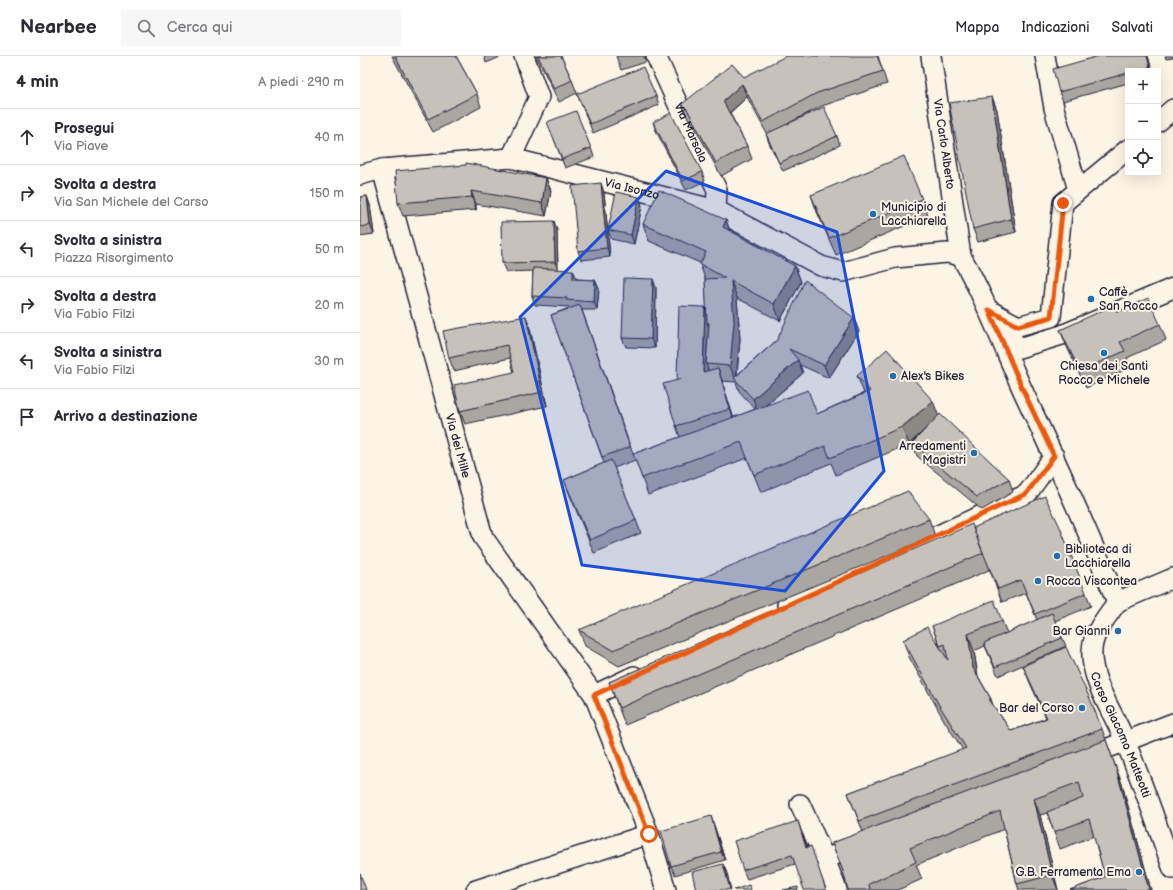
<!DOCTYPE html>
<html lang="it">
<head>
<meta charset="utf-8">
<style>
  body { margin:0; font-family:"Balsamiq Sans",sans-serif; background:#f7f7f7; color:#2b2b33 }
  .controls { position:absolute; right:12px; top:12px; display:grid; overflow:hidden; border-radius:0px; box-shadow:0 4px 16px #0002 }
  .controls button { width:36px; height:36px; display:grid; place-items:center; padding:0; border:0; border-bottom:1px solid #e1e1e2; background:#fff; color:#2b2b33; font:20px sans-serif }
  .stop { position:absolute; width:12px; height:12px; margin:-9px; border:3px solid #ea580c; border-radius:50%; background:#fff }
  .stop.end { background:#ea580c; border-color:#fff; box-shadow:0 1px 4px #0008 }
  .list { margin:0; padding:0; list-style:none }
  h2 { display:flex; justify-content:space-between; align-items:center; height:52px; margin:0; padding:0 16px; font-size:17px }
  h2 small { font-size:13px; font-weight:400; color:#7c7c81 }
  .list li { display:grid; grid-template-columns:26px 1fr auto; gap:12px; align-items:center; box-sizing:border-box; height:56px; padding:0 16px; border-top:1px solid #e1e1e2 }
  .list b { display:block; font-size:15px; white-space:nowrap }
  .list p { margin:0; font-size:13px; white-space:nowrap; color:#7c7c81 }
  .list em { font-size:13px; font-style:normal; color:#7c7c81 }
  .icon { flex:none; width:22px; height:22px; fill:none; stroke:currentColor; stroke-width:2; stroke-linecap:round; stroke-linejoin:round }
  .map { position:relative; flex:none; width:813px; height:834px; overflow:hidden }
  header { display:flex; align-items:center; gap:24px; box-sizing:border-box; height:56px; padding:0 20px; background:#fff; border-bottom:1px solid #e1e1e2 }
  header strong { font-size:19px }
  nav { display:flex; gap:22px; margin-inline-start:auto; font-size:14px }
  .search { width:280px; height:36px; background:#f7f7f7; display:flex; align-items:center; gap:10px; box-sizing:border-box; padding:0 14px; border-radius:0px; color:#7c7c81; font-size:15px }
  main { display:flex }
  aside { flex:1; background:#fff }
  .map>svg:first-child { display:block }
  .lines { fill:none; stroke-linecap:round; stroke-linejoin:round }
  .minor-casing { stroke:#22223b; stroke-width:22 }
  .minor { stroke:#fcf5e5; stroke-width:19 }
  .wall { fill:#aaa6a1; stroke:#22223b; fill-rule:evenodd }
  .shaded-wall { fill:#8b8783; stroke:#22223b }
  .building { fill:#c6c1bb; stroke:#22223b }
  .route { stroke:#ea580c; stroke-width:5 }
  .marked { fill:#1d4ed8; fill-opacity:0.2; stroke:#1d4ed8; stroke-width:3; stroke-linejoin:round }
  .poi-dot { fill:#1f6fb2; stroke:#fcf5e5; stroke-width:1.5 }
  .labels { text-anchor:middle; stroke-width:4; stroke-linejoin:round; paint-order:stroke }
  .street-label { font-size:12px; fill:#22223b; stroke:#fcf5e5 }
  .poi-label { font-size:12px; fill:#22223b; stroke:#fcf5e5; text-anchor:start }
</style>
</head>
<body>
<header>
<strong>Nearbee</strong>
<div class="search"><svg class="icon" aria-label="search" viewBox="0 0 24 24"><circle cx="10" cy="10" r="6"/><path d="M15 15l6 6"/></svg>Cerca qui</div>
<nav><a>Mappa</a><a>Indicazioni</a><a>Salvati</a></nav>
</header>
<main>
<aside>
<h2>4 min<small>A piedi · 290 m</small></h2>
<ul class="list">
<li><svg class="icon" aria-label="ahead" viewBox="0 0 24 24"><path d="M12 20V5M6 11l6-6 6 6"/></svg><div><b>Prosegui</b><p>Via Piave</p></div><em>40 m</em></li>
<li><svg class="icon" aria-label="right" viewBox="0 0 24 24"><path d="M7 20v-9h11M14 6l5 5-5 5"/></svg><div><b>Svolta a destra</b><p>Via San Michele del Carso</p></div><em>150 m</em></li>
<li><svg class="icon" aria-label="left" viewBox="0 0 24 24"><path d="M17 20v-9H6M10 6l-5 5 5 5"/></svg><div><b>Svolta a sinistra</b><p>Piazza Risorgimento</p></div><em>50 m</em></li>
<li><svg class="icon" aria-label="right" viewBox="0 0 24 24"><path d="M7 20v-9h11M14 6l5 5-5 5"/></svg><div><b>Svolta a destra</b><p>Via Fabio Filzi</p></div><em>20 m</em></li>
<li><svg class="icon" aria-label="left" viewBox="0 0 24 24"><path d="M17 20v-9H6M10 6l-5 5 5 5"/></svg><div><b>Svolta a sinistra</b><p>Via Fabio Filzi</p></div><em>30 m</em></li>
<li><svg class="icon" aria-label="arrive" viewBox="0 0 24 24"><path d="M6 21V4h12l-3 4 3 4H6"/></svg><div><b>Arrivo a destinazione</b></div></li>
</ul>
</aside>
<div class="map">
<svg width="813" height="834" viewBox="0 0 813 834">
  <rect width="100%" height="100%" fill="#fcf5e5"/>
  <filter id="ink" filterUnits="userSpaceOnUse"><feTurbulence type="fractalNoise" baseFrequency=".025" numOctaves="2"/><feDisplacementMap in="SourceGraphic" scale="8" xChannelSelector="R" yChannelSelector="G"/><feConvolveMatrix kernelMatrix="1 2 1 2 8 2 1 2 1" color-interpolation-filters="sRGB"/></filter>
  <g filter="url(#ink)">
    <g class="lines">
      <defs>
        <g id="minor">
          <path id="s1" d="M296 0 357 134 356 154"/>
          <path id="s2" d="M571 0 601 200C626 244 643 290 663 335 696 405 728 475 757 546"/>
          <path d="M685 0 694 52 718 134"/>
          <path d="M798 66 813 53"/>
          <path d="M151 102 179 41 164 0"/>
          <path id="s3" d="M22 113 123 481 234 639 289 778 306 834"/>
          <path id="s4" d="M0 119 22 113 151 102 356 154 461 210 483 216 535 202 587 197 601 200"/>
          <path d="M629 254 658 270 691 261 703 147 768 93"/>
          <path d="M642 271 659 292 702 279 813 232"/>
          <path id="s5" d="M757 546C747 561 733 576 732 594 730 625 754 657 765 685 783 727 797 770 813 813"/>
          <path d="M757 546 813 522"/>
          <path d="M427 549 667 438 694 400"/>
          <path d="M234 639 274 620"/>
          <path d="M725 701 813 667"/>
          <path d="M440 748 465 803 477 834"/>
          <path d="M465 803 500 789"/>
          <path d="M116 834 289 778"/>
        </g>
      </defs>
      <use href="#minor" class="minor-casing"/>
      <use href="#minor" class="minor"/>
    </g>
    <path class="wall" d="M32 0H96L117 38 121 51 73 76Z
      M124 0H143L126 7Z
      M176 0H201L212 24 217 37 199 46Z
      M256 0H284L286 6 261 14Z
      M518 0 527 28 462 50 429 67 477 80 480 89 423 115 409 87 406 78H407L387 41 370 57 387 90 392 103 361 120 332 66 327 61 322 48 384 21Z
      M788 0 792 15H768V27L703 45 699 36Z
      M805 0H813V2L806 3Z
      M217 38 296 40 299 49 233 77Z
      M632 41 637 54 656 176 618 186 613 173Z
      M293 66 342 116 345 125 326 134 296 75Z
      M191 75 231 92 234 101 205 112Z
      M186 122 191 135 186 160 116 148V154L43 160 38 147Z
      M244 136 250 201 221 204 218 195Z
      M451 139 562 143 568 160 476 199 457 156Z
      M7 140 10 149 14 178 0 180V141Z
      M279 141 282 150 274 188 251 183 248 174Z
      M366 164 370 175 435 210 441 226 420 265 377 242 380 283 377 319 417 284 499 275 469 322 440 309 443 317 406 349 457 358 504 337 497 320 578 360 649 423 653 436 622 454 557 400 552 387 564 375 549 388 476 419 471 407 401 436 387 402 288 439 275 402V404L254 412 276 464 281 477 234 497 209 437 204 424 244 407 191 259 209 252V251L175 249 172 240 173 215 146 216 142 207 197 174 198 214 217 223 235 224 239 233 237 254H222L273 398 320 381 316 370 317 323 345 251 347 256 345 223 340 208V207L289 185 283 168ZM362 325 376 326 379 335 395 353 373 362Z
      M293 223 296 232 295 292 266 291 262 282Z
      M757 256 800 268 806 284 767 302 771 311 726 332 707 291 700 274Z
      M166 260 170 273 187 350 105 368 100 355 154 316 150 302 94 315 89 302Z
      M569 463 575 480 259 610 225 590 219 574Z
      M613 472 726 537 731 550 695 565 706 590 638 620 625 590 614 595 618 620 631 643 633 649 651 675 686 662 670 627 663 610 742 673 762 728 791 834H710L745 821 734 780 700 793 687 757 680 759 698 834H659L657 828 644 773 556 809 562 823 538 834H488L484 818 472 787 503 776 488 737 603 694 585 666 549 601 543 584 581 594 572 570 642 565 647 577 677 564 666 537 642 546 629 512V514L265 669 249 626Z
      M438 765 447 792 435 808 387 823 383 814Z
      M354 769 365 804 315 819 311 810Z"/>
    <path class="shaded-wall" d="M787 0H788L792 15 790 11Z
      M382 28 387 41 368 58 363 45Z
      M632 41 637 54 656 176 651 163Z
      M186 122 191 135 186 160 182 147Z
      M241 127 244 136 250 201 247 192Z
      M111 135 116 148V154L112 141Z
      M7 140 10 149 14 178 10 169Z
      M279 141 282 150 274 188 271 179Z
      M366 164 372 181 363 171Z
      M194 165 197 174 198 215 195 206Z
      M435 210 441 226 420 265 414 248Z
      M213 214 217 223H213Z
      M293 223 296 232 295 292 291 283Z
      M235 224 239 233 237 254 234 246Z
      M371 225 377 242 380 283 376 324 375 322 370 310Z
      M345 251 349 264V267H347L349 272 346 308 348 313 347 329 343 316Z
      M166 260 170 273 187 350 182 336Z
      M494 262 499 275 469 322 464 309Z
      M438 304 443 317 398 356 393 343Z
      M358 312 362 325 375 366 370 353Z
      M573 345 579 361 549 388 542 371Z
      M608 578 614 595 619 629 613 612Z
      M756 712 762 728 791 834H789Z
      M674 743 680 759 698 834 692 819Z
      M351 760 354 769 365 804 361 796Z
      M363 808 367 817 371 834H370V833Z"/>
    <path class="building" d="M35 0H96L117 38 68 63Z
      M178 0H201L212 24 194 33Z
      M426 0H517L523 15 457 37 403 66 382 28 363 45 387 90 356 107 327 53 322 48 372 8 384 21Z
      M739 0H787L790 11 775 15H768V17L699 36 693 13Z
      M283 11 296 40 230 68 217 38Z
      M632 41 651 163 613 173 589 47Z
      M464 51 477 80 419 107 406 78Z
      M216 55 231 92 202 103 187 66Z
      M311 57 342 116 323 125 293 66Z
      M544 100 562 143 469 182 451 139Z
      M106 107 186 122 182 147 111 135 112 141 38 147 35 115 106 109Z
      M241 127 247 192 218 195 212 130Z
      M299 134 366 164 363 171 435 210 414 248 371 225 374 266 370 310 346 308 349 267H347L345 223 365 222 340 208 346 196 283 168Z
      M256 136 279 141 271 179 248 174Z
      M7 140 10 169 0 171V141Z
      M194 165 195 206 142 207 141 166Z
      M173 212 213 214V223L235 224 234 246 206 244 207 242 172 240Z
      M264 222 293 223 291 283 262 282Z
      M445 224 494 262 464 309 429 293 438 304 393 343 374 322 417 284Z
      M788 242 800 268 760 286 765 295 720 315 700 274 754 249 757 256Z
      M220 249 270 391 242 401 191 259Z
      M319 250 345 251 343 316 358 312 370 353 316 370 303 328 321 323H317Z
      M166 260 182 336 100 355 94 329 154 316 147 289 89 302 83 275Z
      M527 293 573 345 542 371 470 402 465 390 394 419 381 386 282 422 273 398 448 334 457 358 510 335 497 320Z
      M580 358 649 423 617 441 552 387Z
      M251 404 276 464 230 484 204 424Z
      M548 435 569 463 253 594 219 574Z
      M685 440 700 471 726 537 675 558 661 524 638 533 613 472Z
      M612 468 623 497 259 652 249 626Z
      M634 544 642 565 608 578 613 612 631 643H629L651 675 687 662 663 610 706 591 731 645 742 673 499 765 488 737 606 692 579 649 543 584 567 571 588 604 585 588 580 590 572 570Z
      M692 557 702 582 635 611 624 587Z
      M746 684 756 712 789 834H710L745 821 729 763 694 776 687 756 723 742 719 726 674 743 692 819 657 828 640 755 550 792 556 806 509 828 510 834H488L483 815 472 787Z
      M351 760 361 796 311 810 301 775Z
      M438 765 446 792 451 790 466 834H444L432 799 383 814 374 785Z
      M363 808 370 833 366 834H336L332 816Z
      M0 817 6 834H0Z
      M389 829 391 834H374Z
      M438 831V834H423Z"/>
  </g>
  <g class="lines" filter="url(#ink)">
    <path class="route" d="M289 778 234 639 666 438 694 400 663 334 629 254 658 270 691 261 703 147"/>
  </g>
  <path class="marked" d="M306 115 477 176 524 415 425 535 222 509 160 261Z"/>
  <g class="poi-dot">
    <circle cx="513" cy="158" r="4"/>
    <circle cx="731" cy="243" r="4"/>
    <circle cx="744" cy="297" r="4"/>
    <circle cx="533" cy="320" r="4"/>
    <circle cx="614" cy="397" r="4"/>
    <circle cx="697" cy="500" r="4"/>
    <circle cx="678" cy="525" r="4"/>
    <circle cx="758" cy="575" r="4"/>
    <circle cx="722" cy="652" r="4"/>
    <circle cx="779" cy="816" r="4"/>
  </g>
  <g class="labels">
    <g class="street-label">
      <text dy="4" stroke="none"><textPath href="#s1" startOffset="84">Via Marsala</textPath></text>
      <text dy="4" stroke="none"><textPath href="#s2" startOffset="89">Via Carlo Alberto</textPath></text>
      <text dy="4" stroke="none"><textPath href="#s4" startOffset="277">Via Isonzo</textPath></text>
      <text dy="4" stroke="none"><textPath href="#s3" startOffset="287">Via dei Mille</textPath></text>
      <text dy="4" stroke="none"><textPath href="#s5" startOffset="145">Corso Giacomo Matteotti</textPath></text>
    </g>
    <g class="poi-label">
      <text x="521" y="155">Municipio di<tspan x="521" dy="14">Lacchiarella</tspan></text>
      <text x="739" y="240">Caffè<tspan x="739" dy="14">San Rocco</tspan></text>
      <text x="744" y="314" text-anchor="middle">Chiesa dei Santi<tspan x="744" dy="14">Rocco e Michele</tspan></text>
      <text x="541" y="324">Alex's Bikes</text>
      <text x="606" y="394" text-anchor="end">Arredamenti<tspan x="606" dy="14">Magistri</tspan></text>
      <text x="705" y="497">Biblioteca di<tspan x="705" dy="14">Lacchiarella</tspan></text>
      <text x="686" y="529">Rocca Viscontea</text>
      <text x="750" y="579" text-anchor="end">Bar Gianni</text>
      <text x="714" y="656" text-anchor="end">Bar del Corso</text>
      <text x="771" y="820" text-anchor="end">G.B. Ferramenta Ema</text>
    </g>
  </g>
</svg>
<div class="controls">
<button>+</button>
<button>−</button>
<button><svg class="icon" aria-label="locate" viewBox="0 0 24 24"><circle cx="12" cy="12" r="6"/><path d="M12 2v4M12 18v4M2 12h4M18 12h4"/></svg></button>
</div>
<div class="stop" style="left:289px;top:778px"></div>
<div class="stop end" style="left:703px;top:147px"></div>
</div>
</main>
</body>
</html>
